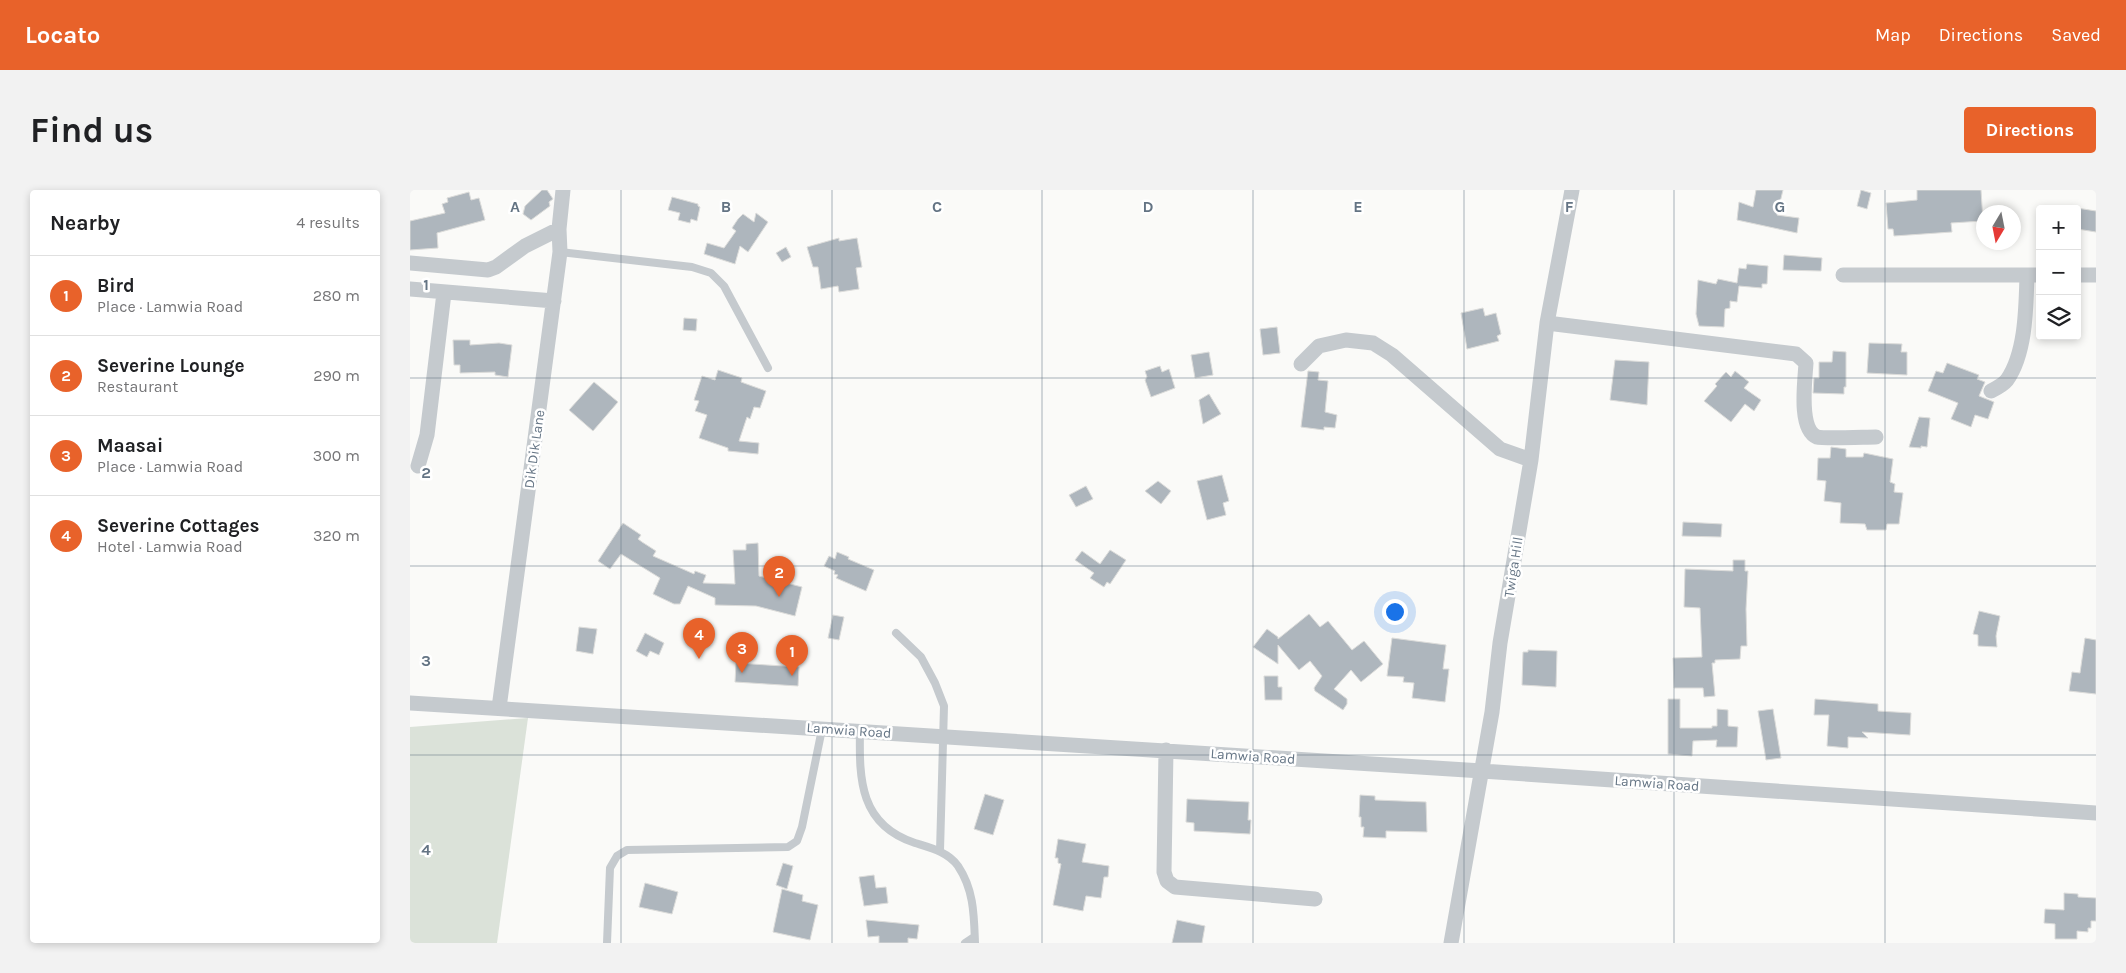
<!DOCTYPE html>
<html lang="en">
<head>
<meta charset="utf-8">
<style>
  body { margin:0; font-family:Karla,sans-serif; background:#f2f2f2; color:#202124 }
  .controls { position:absolute; right:15px; top:15px; display:grid; overflow:hidden; border-radius:5px; box-shadow:0 2px 8px #0003 }
  .controls button { width:45px; height:45px; display:grid; place-items:center; padding:0; border:0; border-bottom:1px solid #e0e0e0; background:#fff; color:#202124; font:25px sans-serif }
  .compass { position:absolute; left:1566px; top:15px; width:45px; height:45px; border-radius:50%; background:#fff; box-shadow:0 2px 8px #0003; rotate:190deg }
  .you { position:absolute; left:984px; top:421px; width:18px; height:18px; margin:-12px; border:4px solid #fff; border-radius:50%; background:#1a73e8; box-shadow:0 0 0 8px #1a73e833 }
  .badge { display:grid; place-items:center; width:32px; height:32px; border-radius:50%; background:#e8622a; color:#fff; font-size:16px; font-weight:700 }
  .pin { position:absolute; translate:-50% -41px; filter:drop-shadow(0 1px 2px #0008) }
  .pin::after { content:''; position:absolute; top:26px; width:18px; height:15px; background:inherit; clip-path:polygon(0 0,100% 0,50% 100%) }
  .list { margin:0; padding:0; list-style:none }
  h2 { display:flex; justify-content:space-between; align-items:center; height:65px; margin:0; padding:0 20px; font-size:21px }
  h2 small { font-size:16px; font-weight:400; color:#757577 }
  .list li { display:grid; grid-template-columns:32px 1fr auto; gap:15px; align-items:center; box-sizing:border-box; height:80px; padding:0 20px; border-top:1px solid #e0e0e0 }
  .list b { display:block; font-size:19px; white-space:nowrap }
  .list p { margin:0; font-size:16px; white-space:nowrap; color:#757577 }
  .list em { font-size:16px; font-style:normal; color:#757577 }
  .icon { flex:none; width:28px; height:28px; fill:none; stroke:currentColor; stroke-width:2; stroke-linecap:round; stroke-linejoin:round }
  .map { position:relative; flex:none; width:1686px; height:753px; overflow:hidden; border-radius:5px }
  header { display:flex; align-items:center; gap:30px; box-sizing:border-box; height:70px; padding:0 25px; background:#e8622a; color:#fff }
  header strong { font-size:24px }
  nav { display:flex; gap:28px; margin-inline-start:auto; font-size:18px }
  .intro { display:flex; align-items:center; justify-content:space-between; box-sizing:border-box; height:120px; padding:0 30px }
  h1 { margin:0; font-size:35px }
  .button { padding:12px 22px; border-radius:5px; background:#e8622a; color:#fff; font-size:18px; font-weight:700 }
  main { display:flex; gap:30px; padding:0 30px }
  aside { flex:1; background:#fff; border-radius:5px; box-shadow:0 2px 8px #0003 }
  .map>svg:first-child { display:block }
  .green { fill:#dbe2d9 }
  .building { fill:#aeb6bd; stroke:#dcdcda }
  .lines { fill:none; stroke-linecap:round; stroke-linejoin:round }
  .service { stroke:#c5cace; stroke-width:8 }
  .minor { stroke:#c5cace; stroke-width:15 }
  .grid { fill:none; stroke:#647484; stroke-width:1; stroke-opacity:0.55 }
  .labels { text-anchor:middle; stroke-width:5; stroke-linejoin:round; paint-order:stroke }
  .street-label { font-size:14px; fill:#647484; stroke:#fff }
  .grid-label { font-size:16px; text-anchor:middle; font-weight:bold; fill:#647484; stroke:#fff; stroke-width:5; stroke-linejoin:round; paint-order:stroke }
</style>
</head>
<body>
<header>
<strong>Locato</strong>
<nav><a>Map</a><a>Directions</a><a>Saved</a></nav>
</header>
<div class="intro"><h1>Find us</h1><a class="button">Directions</a></div>
<main>
<aside>
<h2>Nearby<small>4 results</small></h2>
<ul class="list">
<li><span class="badge">1</span><div><b>Bird</b><p>Place · Lamwia Road</p></div><em>280 m</em></li>
<li><span class="badge">2</span><div><b>Severine Lounge</b><p>Restaurant</p></div><em>290 m</em></li>
<li><span class="badge">3</span><div><b>Maasai</b><p>Place · Lamwia Road</p></div><em>300 m</em></li>
<li><span class="badge">4</span><div><b>Severine Cottages</b><p>Hotel · Lamwia Road</p></div><em>320 m</em></li>
</ul>
</aside>
<div class="map">
<svg width="1686" height="753" viewBox="0 0 1686 753">
  <rect width="100%" height="100%" fill="#fafaf8"/>
  <path class="green" d="M118 528 87 753H0V537Z"/>
  <path class="building" d="M132 0H137L143 9 139 12 140 16 121 30 113 24 115 16Z
    M1346 0H1373L1367 25 1389 28 1387 43 1327 30 1329 12 1343 17Z
    M1451 0 1461 3 1457 19 1447 16Z
    M1507 0H1571L1573 31 1541 33 1542 42 1484 46 1483 39H1478L1476 13 1507 10Z
    M59 2 61 10 69 8 75 30 27 43 28 58 0 60V31L35 23 32 14 38 12 37 8Z
    M262 7 288 14V16L290 17 287 31 281 29 280 33 268 30 270 23 258 20Z
    M1667 18 1686 21V42L1667 39Z
    M346 23 358 32 338 62 330 56 325 74 294 64 297 53 314 58 326 41 322 38 328 29 333 24 344 32Z
    M429 48V51L447 48 452 77 446 78 449 99 429 102 428 96 411 99 408 77H403L397 57Z
    M376 57 381 67 372 72 366 63Z
    M1374 65 1412 68 1411 81 1373 80Z
    M1337 74 1358 76 1357 94H1352V98L1329 96 1327 112 1320 111V118L1315 119 1314 137 1289 136 1286 124 1288 90 1306 94 1308 89 1327 93 1329 78 1336 79Z
    M1073 118 1075 126 1086 123 1091 144 1087 146 1089 151 1057 159 1051 123Z
    M274 128 287 129 286 141 273 140Z
    M867 137 870 163 853 165 850 139Z
    M43 150H60V155L89 153 102 155 98 187 85 185V182L50 183V175H44Z
    M1459 153 1492 154 1491 162H1497V185L1457 183Z
    M1423 161 1436 162V197H1434V204L1403 203 1404 188H1409V172H1422Z
    M799 162 803 185 785 188 781 165Z
    M1205 170 1239 172 1237 215 1200 210Z
    M1537 173 1569 185 1567 189 1575 192 1569 206 1584 212 1578 229 1565 225 1561 237 1541 229 1548 213 1518 201 1526 181 1533 183Z
    M750 176 752 182 759 179 765 198 741 207 735 190 737 187 735 181Z
    M308 180 332 188 331 192 356 201 350 218 344 217 340 229 337 227 329 251 349 253 348 264 318 261V258L289 248 297 225 285 221 289 211 284 210 292 186 305 190Z
    M898 181 909 182 908 190 918 191 915 222 927 225 925 238 914 237V240L891 237Z
    M1325 181 1339 192 1334 198 1351 210 1344 221 1335 214 1321 232 1294 211 1307 196 1305 194 1316 182 1321 187Z
    M184 192 208 212 183 241 159 220Z
    M799 204 811 224 793 234 789 210Z
    M1509 227 1520 228 1517 257 1511 256V258L1499 257Z
    M1421 257 1436 259V267H1453L1454 263 1483 269 1480 292 1485 294 1484 302 1493 303 1489 334H1477L1476 340H1457L1455 334 1430 333 1431 313 1414 311 1416 291 1407 290 1408 268H1420Z
    M812 285 819 311 813 313 816 325 797 330 787 291Z
    M748 291 761 301 751 314 735 301Z
    M676 296 683 309 666 317 659 305Z
    M1273 332 1312 334 1311 347 1272 346Z
    M213 333 231 345 228 349 232 352 246 361 243 366 284 384 285 381 296 385 293 393 325 394 323 360H336V354L348 353 349 386 392 397 385 426 346 416 305 415V408L278 396 270 414H264L243 404 250 388 211 364 200 379 188 371Z
    M700 360 716 370 700 394 697 392 694 397 680 388 684 383 665 370 672 361 690 374Z
    M427 362 439 367 438 369 464 380 456 401 426 388 428 385 424 384 425 381 414 376 419 366 425 369Z
    M1323 370H1335V381H1338L1336 419 1337 456H1331L1330 469 1305 470V473H1302L1305 506 1294 507 1293 498H1264L1263 468 1292 467 1290 418 1274 417 1275 379 1323 381Z
    M1569 421 1590 426 1586 446 1587 457 1568 456V445L1563 444Z
    M899 424 910 437 918 431 942 460 954 451 973 474 951 492 941 480 924 499 937 509V514L933 520 905 501 904 498 912 486 900 471 889 480 868 455V474L843 457 857 439 868 447V449Z
    M423 425 434 427 429 450 418 448Z
    M169 437 187 439 183 464 166 461Z
    M235 443 254 453 249 465 240 461 237 467 226 461Z
    M982 448 1036 455 1033 479H1039L1035 512 1002 508 1004 493 993 492 994 487 977 486Z
    M1675 448 1686 450V504L1659 501 1662 482 1670 483Z
    M1118 460 1147 461 1146 497 1112 495 1113 462H1118Z
    M326 473 389 477 388 496 325 492Z
    M854 486H868V497H872V510H855Z
    M1258 509H1270V538H1302V536H1307V519L1318 520V536L1328 537 1327 557H1306L1307 550 1283 551 1282 566 1258 564Z
    M1405 509 1468 514V521L1501 523 1500 545 1452 542 1458 548 1438 547V558L1417 556 1419 525H1404Z
    M1363 519 1371 568 1356 570 1348 521Z
    M575 604 594 610 583 645 564 639Z
    M950 605 965 606V610L1016 612 1017 642 976 641V648L953 647 954 637H951V627H949Z
    M777 609 839 612 838 630H841L840 644 784 641V633L776 632Z
    M648 649 676 654 672 672 699 676 698 687H694L691 708 676 706 673 721 643 715 651 674 648 673V668H645Z
    M373 673 383 676 377 699 366 695Z
    M464 685 466 698 476 697 478 713 454 716 449 687Z
    M235 693 268 702 262 724 229 717Z
    M372 699 393 705 392 711 408 715 400 750 363 742Z
    M1654 703 1668 704V707L1686 708V731H1681V738H1678V742L1667 741V749H1645V734L1634 733 1635 719 1654 720Z
    M456 730 509 735 507 749 498 748V753H469V746L458 747Z
    M767 730 795 736 792 753H762Z"/>
  <g class="lines">
    <path class="service" d="M150 62 282 77 301 83 314 96 358 178
      M486 443 511 467 525 493 534 516 530 661
      M450 541C449 590 450 635 505 653 521 658 538 662 548 676 564 700 564 725 565 753
      M197 753 200 678 207 666 217 660 378 657 387 651 392 637 412 539
      M555 753 564 747"/>
    <path class="minor" d="M0 73 78 80 86 77 115 56 149 39
      M1433 85H1630
      M1667 85H1686
      M0 99 144 111
      M1137 133 1386 164 1396 173C1395 191 1388 239 1407 247 1414 249 1456 247 1466 247
      M891 174 909 156 936 150 963 153 982 165 1090 259 1121 270
      M1581 201C1587 198 1593 195 1597 190 1616 163 1616 117 1617 85
      M8 276 17 245 34 103
      M0 513 1072 581 1686 623
      M89 518 150 62 149 39 153 0
      M756 560 754 682 757 691 765 697 905 709
      M1041 753 1082 522 1090 453 1121 270 1137 133 1162 0"/>
  </g>
  <path class="grid" d="M211 0V753M422 0V753M632 0V753M843 0V753M1054 0V753M1264 0V753M1475 0V753M0 188H1686M0 376H1686M0 565H1686"/>
  <g class="labels">
    <g class="street-label">
      <text transform="translate(124 259) rotate(-82)" y="5">Dik Dik Lane</text>
      <text transform="translate(1103 377) rotate(-81)" y="5">Twiga Hill</text>
      <text transform="translate(439 540) rotate(4)" y="5">Lamwia Road</text>
      <text transform="translate(843 566) rotate(4)" y="5">Lamwia Road</text>
      <text transform="translate(1247 593) rotate(4)" y="5">Lamwia Road</text>
    </g>
  </g>
  <g class="grid-label">
    <text x="105" y="22">A</text>
    <text x="316" y="22">B</text>
    <text x="527" y="22">C</text>
    <text x="738" y="22">D</text>
    <text x="948" y="22">E</text>
    <text x="1159" y="22">F</text>
    <text x="1370" y="22">G</text>
    <text x="16" y="100">1</text>
    <text x="16" y="288">2</text>
    <text x="16" y="476">3</text>
    <text x="16" y="665">4</text>
  </g>
</svg>
<div class="controls">
<button>+</button>
<button>−</button>
<button><svg class="icon" aria-label="layers" viewBox="0 0 24 24"><path d="M12 4l9 5-9 5-9-5zM3 14l9 5 9-5"/></svg></button>
</div>
<svg class="compass" viewBox="-18 -18 36 36"><path d="M0-13l5 13h-10z" fill="#e53935"/><path d="M0 13l5-13h-10z" fill="#757577"/></svg>
<div class="you"></div>
<div class="pin badge" style="left:382px;top:486px">1</div>
<div class="pin badge" style="left:369px;top:407px">2</div>
<div class="pin badge" style="left:332px;top:483px">3</div>
<div class="pin badge" style="left:289px;top:469px">4</div>
</div>
</main>
</body>
</html>
